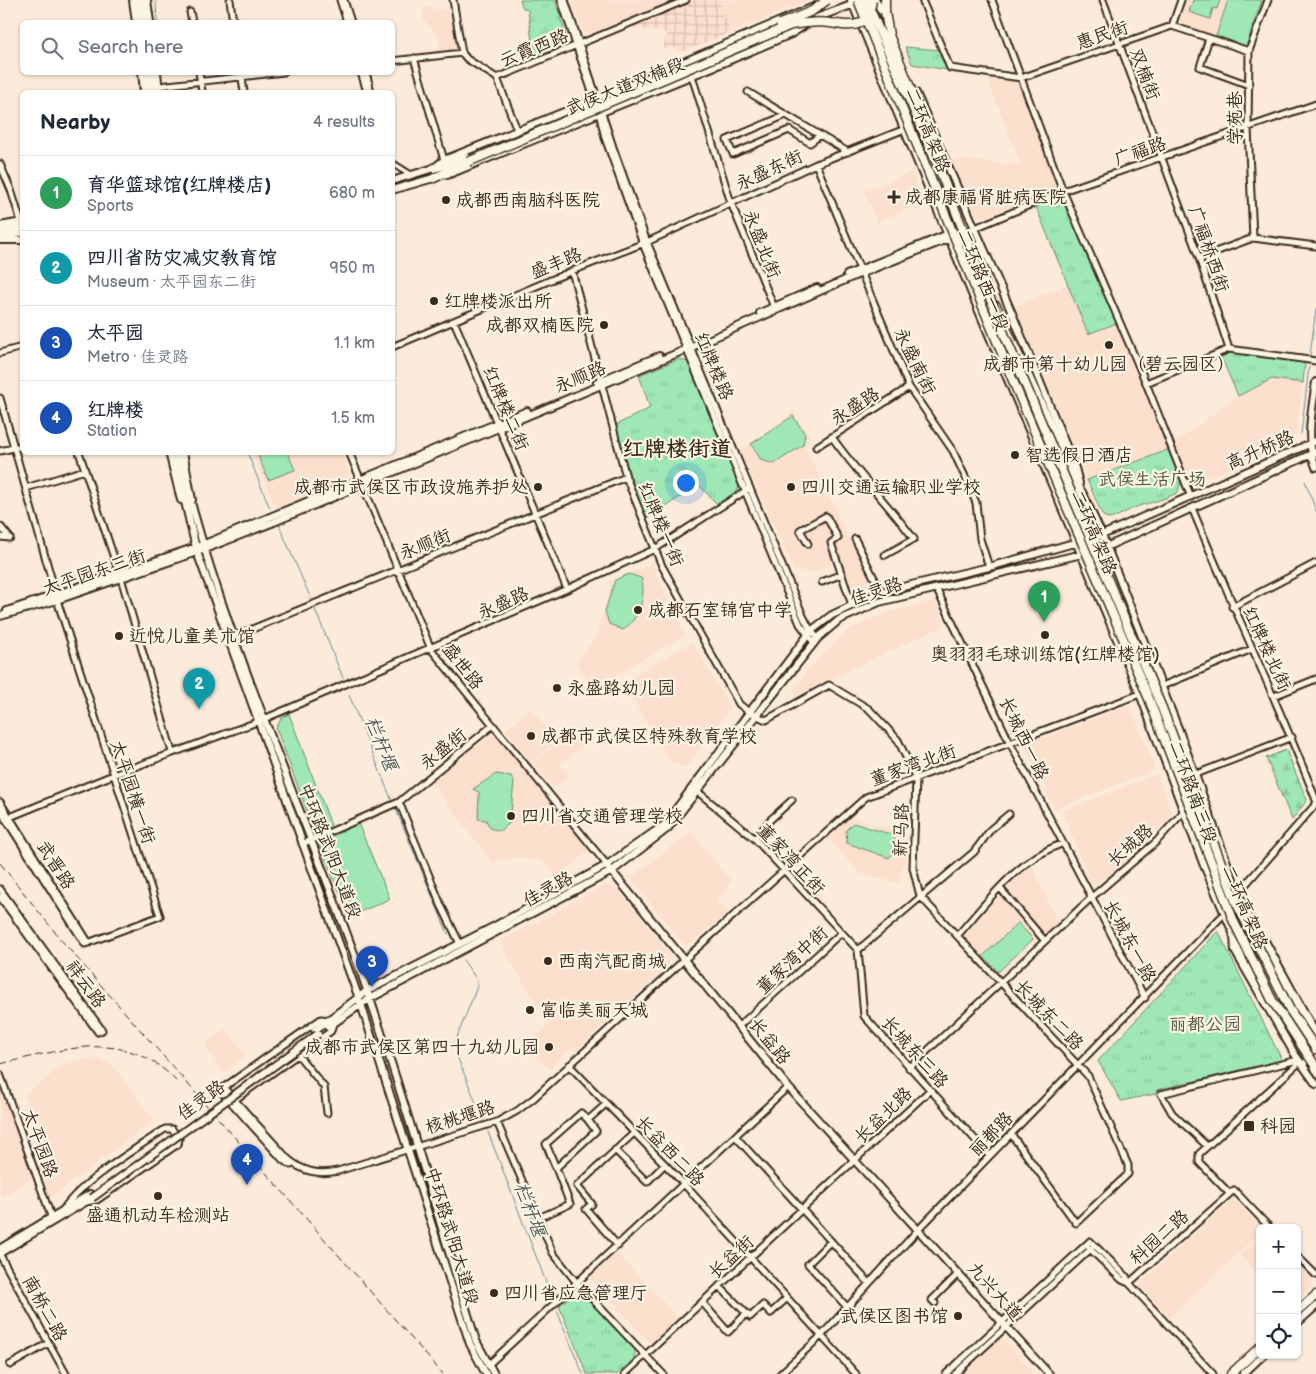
<!DOCTYPE html>
<html lang="en">
<head>
<meta charset="utf-8">
<style>
  body { margin:0; font-family:"Balsamiq Sans","LXGW WenKai TC",sans-serif; background:#f6f6f7; color:#1f2937 }
  .controls { position:absolute; right:15px; bottom:15px; display:grid; overflow:hidden; border-radius:8px; box-shadow:0 1px 4px #0004 }
  .controls button { width:45px; height:45px; display:grid; place-items:center; padding:0; border:0; border-bottom:1px solid #e0e1e3; background:#fff; color:#1f2937; font:25px sans-serif }
  .you { position:absolute; left:685px; top:482px; width:18px; height:18px; margin:-12px; border:4px solid #fff; border-radius:50%; background:#1a73e8; box-shadow:0 0 0 8px #1a73e833 }
  .badge { display:grid; place-items:center; width:32px; height:32px; border-radius:50%; background:#7c3aed; color:#fff; font-size:16px; font-weight:700 }
  .pin { position:absolute; translate:-50% -41px; filter:drop-shadow(0 1px 2px #0008) }
  .pin::after { content:''; position:absolute; top:26px; width:18px; height:15px; background:inherit; clip-path:polygon(0 0,100% 0,50% 100%) }
  .list { margin:0; padding:0; list-style:none }
  h2 { display:flex; justify-content:space-between; align-items:center; height:65px; margin:0; padding:0 20px; font-size:21px }
  h2 small { font-size:16px; font-weight:400; color:#747a83 }
  .list li { display:grid; grid-template-columns:32px 1fr auto; gap:15px; align-items:center; box-sizing:border-box; height:75px; padding:0 20px; border-top:1px solid #e0e1e3 }
  .list b { display:block; font-size:19px; white-space:nowrap }
  .list p { margin:0; font-size:16px; white-space:nowrap; color:#747a83 }
  .list em { font-size:16px; font-style:normal; color:#747a83 }
  .icon { flex:none; width:28px; height:28px; fill:none; stroke:currentColor; stroke-width:2; stroke-linecap:round; stroke-linejoin:round }
  .map { position:relative; flex:none; width:1316px; height:1374px; overflow:hidden }
  .search { position:absolute; background:#fff; box-shadow:0 1px 4px #0004; left:20px; top:20px; width:375px; height:55px; display:flex; align-items:center; gap:12px; box-sizing:border-box; padding:0 18px; border-radius:8px; color:#747a83; font-size:19px }
  .panel { position:absolute; background:#fff; box-shadow:0 1px 4px #0004; left:20px; top:90px; width:375px; height:365px; border-radius:8px }
  .map>svg:first-child { display:block }
  .built { fill:#fcdfcd }
  .industrial { fill:url(#industrial-grid) }
  .grass { fill:#9fe8b6; stroke:#6d896a }
  .forest { fill:url(#forest-firs); stroke:#6d896a }
  .park { fill:url(#park-tufts); stroke:#6d896a }
  .lines { fill:none; stroke-linecap:round; stroke-linejoin:round }
  .stream { stroke:#668995; stroke-width:1 }
  .minor-casing { stroke:#3b2a1e; stroke-width:9 }
  .major-casing { stroke:#3b2a1e; stroke-width:10 }
  .highway-casing { stroke:#3b2a1e; stroke-width:11 }
  .minor { stroke:#fcf5e5; stroke-width:5 }
  .major { stroke:#fcf5e5; stroke-width:6 }
  .highway { stroke:#fcf5e5; stroke-width:8 }
  .rail { stroke:#3b2a1e; stroke-width:1; stroke-dasharray:8 4; stroke-linecap:butt }
  .major-bridge-casing { stroke:#3b2a1e; stroke-width:10; stroke-linecap:butt }
  .highway-bridge-casing { stroke:#3b2a1e; stroke-width:11; stroke-linecap:butt }
  .major-bridge { stroke:#fcf5e5; stroke-width:6 }
  .highway-bridge { stroke:#fcf5e5; stroke-width:8 }
  .poi-dot { fill:#3b2a1e; stroke:#fcf5e5; stroke-width:2 }
  .labels { text-anchor:middle; stroke-width:4.5; stroke-linejoin:round; paint-order:stroke }
  .street-label { font-size:18px; fill:#3b2a1e; stroke:#fcf5e5 }
  .poi-label { font-size:18px; fill:#3b2a1e; stroke:#fcf5e5; text-anchor:start }
  .park-label { font-size:18px; fill:#545a44; stroke:#fcf5e5 }
  .water-label { font-size:19px; font-style:italic; fill:#515a59; stroke:#fcf5e5 }
  .district-label { font-size:22px; font-weight:bold; fill:#3b2a1e; stroke:#fcf5e5 }
</style>
</head>
<body>
<div class="map">
<svg width="1316" height="1374" viewBox="0 0 1316 1374">
  <defs>
    <pattern id="industrial-grid" width="8" height="8" patternUnits="userSpaceOnUse" patternTransform="scale(1.25)"><rect width="8" height="8" fill="#fcdfcd"/><path d="M0 4h8M4 0v8" fill="none" stroke="#d9c0b0"/></pattern>
    <pattern id="forest-firs" width="22" height="20" patternUnits="userSpaceOnUse" patternTransform="scale(1.25)"><rect width="22" height="20" fill="#9fe8b6"/><path d="M5 1l3.5 6h-7zM16 11l3.5 6h-7z" fill="#8ac79c"/></pattern>
    <pattern id="park-tufts" width="24" height="20" patternUnits="userSpaceOnUse" patternTransform="scale(1.25)"><rect width="24" height="20" fill="#9fe8b6"/><path d="M3 7l-1-3M5 7V3M7 7l1-3M15 17l-1-3M17 17v-4M19 17l1-3" fill="none" stroke="#8ac79c"/></pattern>
  </defs>
  <rect width="100%" height="100%" fill="#fcebda"/>
  <filter id="ink" filterUnits="userSpaceOnUse"><feTurbulence type="fractalNoise" baseFrequency=".02" numOctaves="2"/><feDisplacementMap in="SourceGraphic" scale="10" xChannelSelector="R" yChannelSelector="G"/><feConvolveMatrix kernelMatrix="1 2 1 2 8 2 1 2 1" color-interpolation-filters="sRGB"/></filter>
  <g filter="url(#ink)">
    <path class="built" d="M572 0H663L661 5 589 34 582 30Z
      M719 0H809L732 32Z
      M1184 0H1264L1248 44 1243 46 1177 25 1176 23Z
      M423 7 451 11 456 45 452 49 439 51V38L423 19Z
      M987 78 1013 81 1020 86 1058 185 1054 192 983 218 973 214 950 159 1021 165Z
      M911 172 924 202 877 222 864 192Z
      M1068 284 1088 334 1117 323 1168 450 1087 480 1015 306Z
      M1272 379 1303 383 1296 434 1290 443 1197 482 1188 478 1175 443 1233 399Z
      M793 413 810 435 805 447 872 585 847 598 835 563 814 572 794 570 740 451Z
      M252 453H342L349 471 345 482 277 510Z
      M652 564 685 635 595 687 576 663 595 638 612 585 605 583Z
      M935 600 945 625 795 696 793 691 807 671 848 630 887 613Z
      M692 642 730 707 685 768 669 760 623 682Z
      M1127 706 1131 708 1155 768 1153 771 1054 809 1024 745Z
      M531 709 557 742 531 762 505 729Z
      M584 725 593 739 560 763 569 777 553 787 533 762Z
      M496 730 590 850 558 876 542 861 518 857 492 862 431 782Z
      M1157 774 1173 814 1111 875 1092 885 1062 811Z
      M847 816 907 835 905 858 898 883 860 873 827 838Z
      M691 832 731 881 716 903 729 912 686 947 630 878Z
      M1032 865 1058 924 1048 934 1044 933 1007 887Z
      M605 885 619 890 669 954 667 966 575 1051 572 1048 549 1069 526 1045 549 1024 499 942Z
      M1001 895 1035 937V940L997 975 963 936Z
      M225 1029 246 1055 223 1073 205 1044Z
      M92 1058 111 1063 154 1120 50 1198 33 1153 44 1146 25 1094 65 1064Z
      M0 1080 34 1176 0 1198Z
      M1233 1198 1261 1228 1260 1233 1169 1317 1139 1285Z
      M1260 1237V1277L1240 1256Z
      M617 1253 679 1319 651 1344 590 1278Z
      M1297 1261 1313 1278 1312 1286 1297 1299Z
      M999 1338 1004 1339 1034 1374H960Z"/>
    <path class="industrial" d="M693 0H719L732 32 683 52 671 46 663 50 667 33 629 27Z"/>
    <path class="grass" d="M1193 0H1220L1217 9 1213 8 1210 19 1189 12Z
      M1228 0H1262L1246 46 1216 36Z
      M793 416 805 434 803 445 774 464 761 460 751 444Z
      M257 453H288L295 470 268 480Z
      M629 574 641 578C647 596 639 619 623 630L609 624 605 611 615 580Z
      M289 714 331 825 316 835 276 728 282 717Z
      M496 774 511 776 514 781 510 823 499 831 490 828 486 820 478 819 479 792 473 789Z
      M357 821 390 899 350 916 316 838Z
      M853 823 893 835 897 848 889 858 847 843 846 830Z
      M1018 923 1033 939 998 972 983 956Z"/>
    <path class="forest" d="M1286 750 1307 800 1292 820 1266 758Z"/>
    <path class="park" d="M520 0H555L567 38 564 46 534 57 528 10 523 8Z
      M905 47 939 50 948 70 912 64Z
      M1057 199 1065 202 1117 323 1088 334 1036 207Z
      M1230 353 1305 363 1303 383 1272 379 1238 396 1221 357Z
      M679 359 688 362 689 365 739 486 737 491 717 504 699 485 646 519 629 475 616 425 650 408 639 375Z
      M1168 450 1181 482 1178 492C1165 500 1151 502 1136 507 1127 511 1119 516 1110 519L1103 516 1087 480Z
      M1218 931 1282 1060 1157 1090 1155 1094 1121 1101 1098 1061Z
      M571 1295 585 1296 635 1350 634 1359 618 1374H587L559 1306Z"/>
    <g class="lines">
      <path class="stream" d="M156 0 157 22
        M1310 356 1316 309
        M1301 434 1309 367
        M247 452 270 508
        M1305 481 1316 511
        M279 525 311 599
        M314 607 343 678
        M349 695 392 801
        M395 807 448 934
        M463 960 477 980V987L455 1042 457 1056 483 1120
        M488 1132 551 1295
        M557 1311 583 1374"/>
      <defs>
        <path id="minor" d="M230 0 233 22
          M340 0 347 22
          M344 0 351 22
          M453 0 462 53 467 59 497 78 517 130
          M561 0 595 101
          M565 0 613 147 647 242 804 618 811 631 818 638
          M922 0 950 68 1021 78 1172 26 1249 51
          M992 0 1063 191 1146 383 1191 497
          M1103 0 1199 258 1229 349
          M190 12 192 22
          M1172 26 1181 0
          M1209 38 1200 67 1249 85
          M414 58 444 160
          M392 61 462 53
          M199 72 202 92
          M241 72 244 92
          M361 72 367 92
          M366 72 371 92
          M692 76 731 203 774 307
          M497 78 686 0
          M159 86 284 72
          M748 92 848 152
          M599 112 605 138 643 244 800 624 814 643
          M786 115 727 140 733 154 789 130 810 143 820 135
          M392 163 411 175
          M0 164 11 190 21 222
          M816 164 909 387 953 451 969 485 976 503 980 539 989 567
          M975 228 1063 191 1316 104
          M1253 238 1248 128 1249 51 1268 0
          M1199 258 1253 238 1316 246
          M572 271 626 477 662 566 739 704 749 712 766 720 829 685 869 709 898 740 916 779 913 868 920 896 1088 1076 1128 1165V1174L1076 1223 1011 1134
          M454 321 567 589
          M392 347 572 271 647 242 816 164 905 129
          M0 353 22 347
          M1146 383 1229 349 1316 361
          M0 398 56 595
          M832 437C857 473 888 504 914 539L885 555
          M816 447 909 387
          M0 451 22 446
          M79 452 119 573
          M349 452 431 649 607 865
          M26 488 85 470
          M1192 508C1232 606 1278 702 1316 800
          M0 526 10 538
          M0 537 10 538
          M855 539 881 592
          M808 544 800 530 826 516 838 538 831 543 852 605
          M121 578 172 752
          M822 582 842 574
          M936 588 1010 743 1145 998
          M1232 607 1316 563
          M235 636 626 477
          M1162 686 1252 649
          M1274 696 1316 679
          M1178 781 1292 737
          M698 792 755 839 858 950
          M0 802 89 943
          M399 802 441 905 460 944
          M0 810 85 944 160 916 57 600
          M5 819 113 775 257 722 567 589 655 549 750 488
          M755 839 770 820 792 800
          M302 844 399 802 493 725
          M1000 888 1045 941
          M0 889 102 1030
          M0 897 98 1032 102 1030
          M957 936C987 902 1017 860 1061 844
          M858 950 864 1016 989 1155
          M858 950 974 852 991 829 1009 814
          M739 1026 841 933
          M298 1055 324 1087 327 1113
          M569 1065 683 1183 856 1374
          M1303 1066 1316 1046
          M909 1068 1092 897 1156 842 1184 811
          M0 1074 52 1219
          M224 1088 288 1159C303 1172 318 1175 338 1171L497 1122 517 1111 534 1098 685 959 866 797 1140 694
          M233 1101 331 1031 333 1023
          M497 1122 553 1253 577 1283 663 1374
          M735 1136 869 1283
          M1207 1146 1172 1113 1161 1094 1298 1060
          M615 1150 647 1182 665 1164
          M291 1165 283 1160 220 1090 321 1019 329 1020
          M556 1168 546 1144 581 1113 588 1120
          M1229 1193 1199 1162V1154L1300 1062
          M63 1210C79 1183 137 1148 165 1129H172L179 1139 178 1144 97 1200 86 1202
          M536 1219 570 1204 556 1168 596 1131 588 1120 606 1104
          M831 1241 808 1264 847 1307
          M618 1246 586 1209 592 1204 577 1186 634 1133
          M1088 1247 1122 1280 1129 1283
          M0 1255 66 1374
          M1297 1256 1316 1275
          M719 1286 750 1317 763 1305 771 1313 787 1298
          M702 1302 728 1332 746 1314
          M935 1303 932 1300 959 1273
          M10 1365 49 1343
          M488 1365 788 1087
          M625 1374 930 1090
          M780 1374 821 1336 918 1230 1224 914 1238 893 1316 804
          M946 1374 1090 1241 1126 1276 1129 1283
          M955 1374 1094 1246
          M1213 1374 1129 1283 1234 1190 1270 1228"/>
        <path id="major" d="M133 0 136 22
          M138 0 140 22
          M142 0 145 22
          M147 0 150 22
          M851 0 979 311 1140 694 1203 863 1234 935 1235 951 1294 1053 1316 1084
          M876 0 884 17
          M142 72 144 92
          M147 72 149 92
          M151 72 154 92
          M157 72 159 92
          M916 93 1011 311 1075 468 1079 483
          M447 175 725 62 791 34 816 18 857 3
          M392 181 434 168 444 160 599 98 818 5
          M392 190 437 177
          M0 226 22 222
          M0 230 22 228
          M0 236 22 233
          M0 240H22
          M847 275 951 233
          M760 313 817 288
          M597 382 659 356
          M1316 382C1312 410 1305 441 1316 467
          M169 452 181 500
          M173 452 197 552 361 1004 470 1344 486 1374
          M178 452C222 638 305 811 367 990 407 1106 440 1224 476 1341L494 1374
          M183 452 192 500
          M1082 492 1102 535 1178 728 1238 893 1259 938 1265 941 1316 1034
          M7 611 202 545 527 411
          M0 616 57 600 197 552 274 522 692 347 852 277 975 228
          M609 868 788 1087 1049 1374
          M328 1027 369 999 612 871 668 828 818 638 839 620 879 602 1082 554 1106 547 1316 452
          M315 1030 367 991 495 926 607 865 664 825 811 631 832 615 881 592 989 567 1102 535 1316 441
          M1 1248 90 1194
          M0 1253 92 1198
          M1297 1323 1316 1306
          M1243 1374 1263 1355"/>
        <path id="highway" d="M885 0V12
          M434 168 467 158
          M434 178 468 162
          M996 306 1082 495
          M1234 935 1263 993
          M1259 938 1301 1020 1316 1041
          M1297 1312 1316 1295
          M1231 1374 1260 1347"/>
      </defs>
      <use href="#minor" class="minor-casing"/>
      <use href="#major" class="major-casing"/>
      <use href="#highway" class="highway-casing"/>
      <use href="#minor" class="minor"/>
      <use href="#major" class="major"/>
      <use href="#highway" class="highway"/>
      <path class="rail" d="M0 863 62 941 443 1374
        M0 1064C64 1050 126 1026 177 1082"/>
      <defs>
        <path id="major-bridge" d="M92 1198 318 1034"/>
        <path id="highway-bridge" d="M858 0 1016 388 1149 699 1234 922 1272 1000 1316 1067
          M866 0 936 161 1005 336 1162 708 1236 902 1290 1010 1316 1049
          M885 12 889 35 920 112
          M780 24 812 11 827 0
          M468 162 791 25C804 23 817 21 830 23 853 27 868 29 872 0"/>
      </defs>
      <use href="#major-bridge" class="major-bridge-casing"/>
      <use href="#highway-bridge" class="highway-bridge-casing"/>
      <use href="#major-bridge" class="major-bridge"/>
      <use href="#highway-bridge" class="highway-bridge"/>
    </g>
  </g>
  <g class="poi-dot">
    <path d="M891.5 189.5h5v5h5v5h-5v5h-5v-5h-5v-5h5z"/>
    <circle cx="446" cy="200" r="5"/>
    <circle cx="434" cy="301" r="5"/>
    <circle cx="604" cy="325" r="5"/>
    <circle cx="1109" cy="345" r="5"/>
    <circle cx="1015" cy="455" r="5"/>
    <circle cx="538" cy="487" r="5"/>
    <circle cx="791" cy="487" r="5"/>
    <circle cx="638" cy="610" r="5"/>
    <circle cx="1045" cy="635" r="5"/>
    <circle cx="119" cy="636" r="5"/>
    <circle cx="557" cy="688" r="5"/>
    <circle cx="531" cy="736" r="5"/>
    <circle cx="511" cy="816" r="5"/>
    <circle cx="548" cy="961" r="5"/>
    <circle cx="530" cy="1010" r="5"/>
    <circle cx="549" cy="1047" r="5"/>
    <rect x="1243" y="1120" width="12" height="12" rx="2.5"/>
    <circle cx="158" cy="1196" r="5"/>
    <circle cx="494" cy="1293" r="5"/>
    <circle cx="958" cy="1316" r="5"/>
  </g>
  <g class="labels">
    <g class="street-label">
      <text transform="translate(1102 35) rotate(-19)" y="6">惠民街</text>
      <text transform="translate(534 48) rotate(-22)" y="6">云霞西路</text>
      <text transform="translate(1145 74) rotate(69)" y="6">双楠街</text>
      <text transform="translate(625 86) rotate(-22)" y="6">武侯大道双楠段</text>
      <text transform="translate(1235 118) rotate(-90)" y="6">学苑巷</text>
      <text transform="translate(928 130) rotate(68)" y="6">二环高架路</text>
      <text transform="translate(1140 151) rotate(-19)" y="6">广福路</text>
      <text transform="translate(769 170) rotate(-25)" y="6">永盛东街</text>
      <text transform="translate(762 244) rotate(68)" y="6">永盛北街</text>
      <text transform="translate(1209 249) rotate(71)" y="6">广福桥西街</text>
      <text transform="translate(556 263) rotate(-22)" y="6">盛丰路</text>
      <text transform="translate(983 280) rotate(68)" y="6">二环路西一段</text>
      <text transform="translate(915 361) rotate(64)" y="6">永盛南街</text>
      <text transform="translate(714 366) rotate(67)" y="6">红牌楼路</text>
      <text transform="translate(580 377) rotate(-23)" y="6">永顺路</text>
      <text transform="translate(855 406) rotate(-33)" y="6">永盛路</text>
      <text transform="translate(506 408) rotate(67)" y="6">红牌楼二街</text>
      <text transform="translate(1260 450) rotate(-24)" y="6">高升桥路</text>
      <text transform="translate(661 524) rotate(67)" y="6">红牌楼一街</text>
      <text transform="translate(1094 532) rotate(67)" y="6">二环高架路</text>
      <text transform="translate(425 544) rotate(-22)" y="6">永顺街</text>
      <text transform="translate(94 572) rotate(-19)" y="6">太平园东三街</text>
      <text transform="translate(876 591) rotate(-18)" y="6">佳灵路</text>
      <text transform="translate(503 603) rotate(-24)" y="6">永盛路</text>
      <text transform="translate(1267 648) rotate(65)" y="6">红牌楼北街</text>
      <text transform="translate(463 666) rotate(52)" y="6">盛世路</text>
      <text transform="translate(1024 738) rotate(64)" y="6">长城西一路</text>
      <text transform="translate(443 749) rotate(-39)" y="6">永盛街</text>
      <text transform="translate(913 765) rotate(-20)" y="6">董家湾北街</text>
      <text transform="translate(133 792) rotate(72)" y="6">太平园横一街</text>
      <text transform="translate(1193 792) rotate(70)" y="6">二环路南三段</text>
      <text transform="translate(901 830) rotate(-88)" y="6">新马路</text>
      <text transform="translate(1130 845) rotate(-42)" y="6">长城路</text>
      <text transform="translate(330 851) rotate(69)" y="6">中环路武阳大道段</text>
      <text transform="translate(791 859) rotate(47)" y="6">董家湾正街</text>
      <text transform="translate(56 865) rotate(57)" y="6">武晋路</text>
      <text transform="translate(548 889) rotate(-29)" y="6">佳灵路</text>
      <text transform="translate(1245 907) rotate(67)" y="6">二环高架路</text>
      <text transform="translate(1130 941) rotate(62)" y="6">长城东一路</text>
      <text transform="translate(792 960) rotate(-43)" y="6">董家湾中街</text>
      <text transform="translate(86 984) rotate(54)" y="6">祥云路</text>
      <text transform="translate(1049 1015) rotate(46)" y="6">长城东二路</text>
      <text transform="translate(770 1041) rotate(51)" y="6">长益路</text>
      <text transform="translate(915 1052) rotate(48)" y="6">长城东三路</text>
      <text transform="translate(201 1100) rotate(-36)" y="6">佳灵路</text>
      <text transform="translate(883 1115) rotate(-44)" y="6">长益北路</text>
      <text transform="translate(460 1117) rotate(-18)" y="6">核桃堰路</text>
      <text transform="translate(991 1134) rotate(-46)" y="6">丽都路</text>
      <text transform="translate(40 1143) rotate(70)" y="6">太平园路</text>
      <text transform="translate(670 1151) rotate(46)" y="6">长益西二路</text>
      <text transform="translate(452 1236) rotate(73)" y="6">中环路武阳大道段</text>
      <text transform="translate(1159 1237) rotate(-42)" y="6">科园二路</text>
      <text transform="translate(731 1257) rotate(-43)" y="6">长益街</text>
      <text transform="translate(995 1291) rotate(48)" y="6">九兴大道</text>
      <text transform="translate(45 1308) rotate(61)" y="6">南桥二路</text>
    </g>
    <g class="poi-label">
      <text x="905" y="203">成都康福肾脏病医院</text>
      <text x="456" y="206">成都西南脑科医院</text>
      <text x="444" y="307">红牌楼派出所</text>
      <text x="594" y="331" text-anchor="end">成都双楠医院</text>
      <text x="1109" y="370" text-anchor="middle">成都市第十幼儿园（碧云园区）</text>
      <text x="1025" y="461">智选假日酒店</text>
      <text x="528" y="493" text-anchor="end">成都市武侯区市政设施养护处</text>
      <text x="801" y="493">四川交通运输职业学校</text>
      <text x="648" y="616">成都石室锦官中学</text>
      <text x="129" y="642">近悦儿童美术馆</text>
      <text x="1045" y="660" text-anchor="middle">奥羽羽毛球训练馆(红牌楼馆)</text>
      <text x="567" y="694">永盛路幼儿园</text>
      <text x="541" y="742">成都市武侯区特殊教育学校</text>
      <text x="521" y="822">四川省交通管理学校</text>
      <text x="558" y="967">西南汽配商城</text>
      <text x="540" y="1016">富临美丽天城</text>
      <text x="539" y="1053" text-anchor="end">成都市武侯区第四十九幼儿园</text>
      <text x="1260" y="1132">科园</text>
      <text x="158" y="1221" text-anchor="middle">盛通机动车检测站</text>
      <text x="504" y="1299">四川省应急管理厅</text>
      <text x="948" y="1322" text-anchor="end">武侯区图书馆</text>
    </g>
    <g class="park-label">
      <text x="1152" y="485">武侯生活广场</text>
      <text x="1205" y="1030">丽都公园</text>
    </g>
    <g class="water-label">
      <text transform="translate(382 743) rotate(68)" y="7">栏杆堰</text>
      <text transform="translate(531 1209) rotate(69)" y="7">栏杆堰</text>
    </g>
    <g class="district-label">
      <text x="677" y="456">红牌楼街道</text>
    </g>
  </g>
</svg>
<div class="controls">
<button>+</button>
<button>−</button>
<button><svg class="icon" aria-label="locate" viewBox="0 0 24 24"><circle cx="12" cy="12" r="6"/><path d="M12 2v4M12 18v4M2 12h4M18 12h4"/></svg></button>
</div>
<div class="you"></div>
<div class="pin badge" style="left:1044px;top:622px;background:#2e9e5b">1</div>
<div class="pin badge" style="left:199px;top:709px;background:#0f9aa8">2</div>
<div class="pin badge" style="left:372px;top:987px;background:#1a4fb4">3</div>
<div class="pin badge" style="left:247px;top:1185px;background:#1a4fb4">4</div>
<div class="search"><svg class="icon" aria-label="search" viewBox="0 0 24 24"><circle cx="10" cy="10" r="6"/><path d="M15 15l6 6"/></svg>Search here</div>
<section class="panel">
<h2>Nearby<small>4 results</small></h2>
<ul class="list">
<li><span class="badge" style="background:#2e9e5b">1</span><div><b>育华篮球馆(红牌楼店)</b><p>Sports</p></div><em>680 m</em></li>
<li><span class="badge" style="background:#0f9aa8">2</span><div><b>四川省防灾减灾教育馆</b><p>Museum · 太平园东二街</p></div><em>950 m</em></li>
<li><span class="badge" style="background:#1a4fb4">3</span><div><b>太平园</b><p>Metro · 佳灵路</p></div><em>1.1 km</em></li>
<li><span class="badge" style="background:#1a4fb4">4</span><div><b>红牌楼</b><p>Station</p></div><em>1.5 km</em></li>
</ul>
</section>
</div>
</body>
</html>
